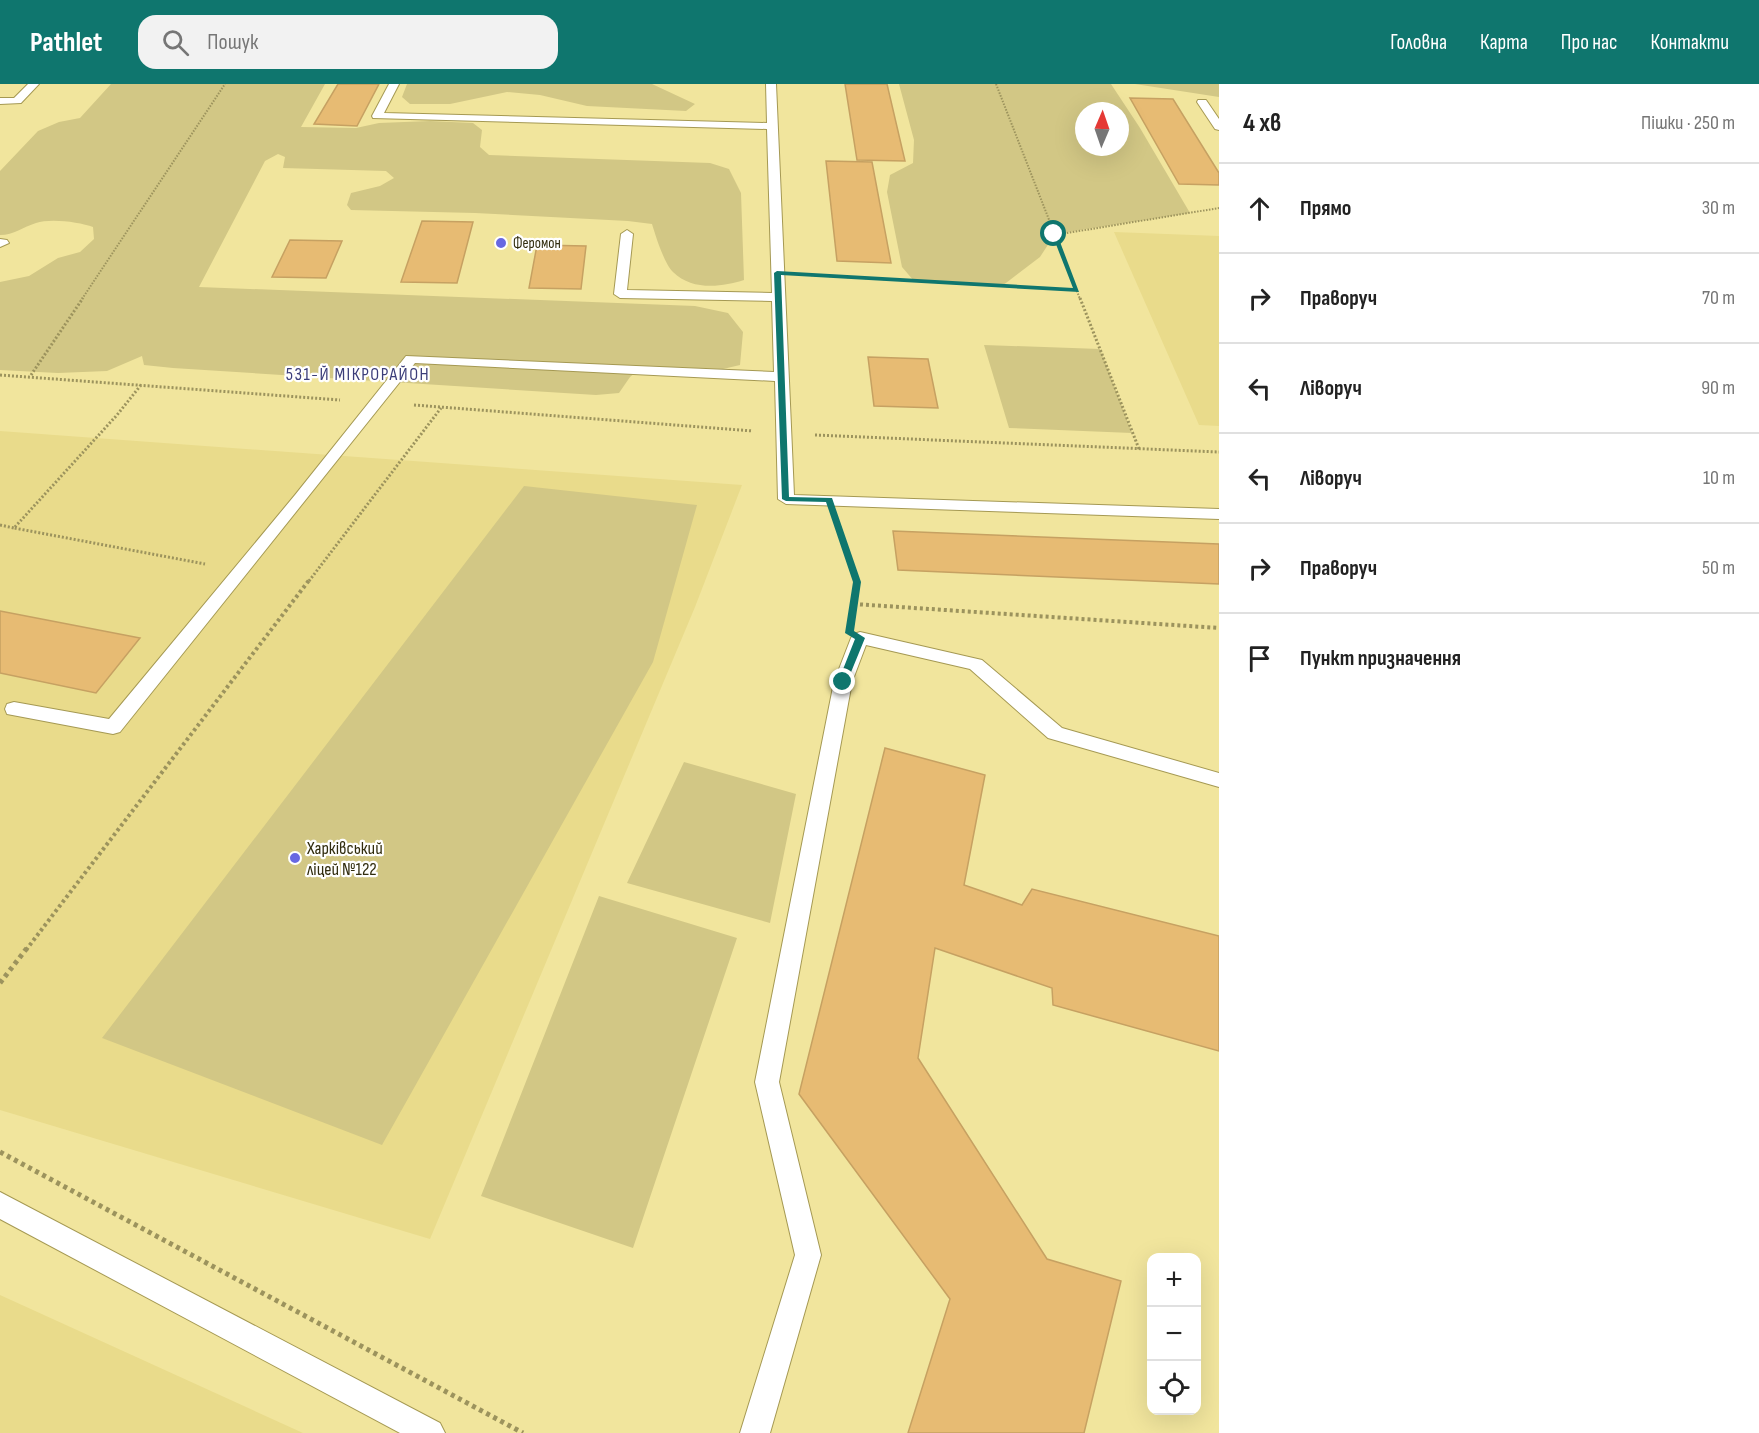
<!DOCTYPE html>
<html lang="uk">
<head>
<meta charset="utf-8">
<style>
  body { margin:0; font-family:"Sofia Sans Condensed",sans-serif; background:#f2f2f2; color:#222 }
  .controls { position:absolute; right:18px; bottom:18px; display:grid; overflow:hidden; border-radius:12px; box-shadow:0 6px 24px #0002 }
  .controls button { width:54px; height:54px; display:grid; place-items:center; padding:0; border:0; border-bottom:2px solid #e0e0e0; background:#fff; color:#222; font:30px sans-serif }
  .compass { position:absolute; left:1075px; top:18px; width:54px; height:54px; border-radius:50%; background:#fff; box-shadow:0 6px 24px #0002; rotate:2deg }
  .stop { position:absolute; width:18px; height:18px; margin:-14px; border:4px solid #0f766e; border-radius:50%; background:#fff }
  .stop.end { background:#0f766e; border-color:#fff; box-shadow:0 2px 6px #0008 }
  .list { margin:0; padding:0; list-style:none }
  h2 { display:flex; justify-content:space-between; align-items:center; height:78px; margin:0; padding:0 24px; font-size:26px }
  h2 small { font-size:20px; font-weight:400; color:#767676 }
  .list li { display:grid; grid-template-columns:39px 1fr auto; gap:18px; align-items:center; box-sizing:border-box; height:90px; padding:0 24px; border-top:2px solid #e0e0e0 }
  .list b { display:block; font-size:22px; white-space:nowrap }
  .list em { font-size:20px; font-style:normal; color:#767676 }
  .icon { flex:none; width:33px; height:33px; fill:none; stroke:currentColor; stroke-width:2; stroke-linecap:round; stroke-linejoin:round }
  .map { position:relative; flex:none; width:1219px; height:1349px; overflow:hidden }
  header { display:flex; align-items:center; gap:36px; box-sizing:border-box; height:84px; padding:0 30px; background:#0f766e; color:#fff }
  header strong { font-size:28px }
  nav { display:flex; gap:33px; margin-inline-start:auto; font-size:21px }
  .search { width:420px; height:54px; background:#f2f2f2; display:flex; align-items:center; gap:15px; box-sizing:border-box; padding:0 21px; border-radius:18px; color:#767676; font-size:22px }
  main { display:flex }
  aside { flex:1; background:#fff }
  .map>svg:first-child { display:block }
  .built { fill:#e9db8b }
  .green { fill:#d2c785; fill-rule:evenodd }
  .building { fill:#e7bb73; stroke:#c6a162; stroke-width:1.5 }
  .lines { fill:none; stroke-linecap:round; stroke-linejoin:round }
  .service-casing { stroke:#a59953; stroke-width:2 }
  .path-far3 { stroke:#9c935d; stroke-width:2; stroke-dasharray:1.5 1.5; stroke-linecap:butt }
  .path-far2 { stroke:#9c935d; stroke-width:3; stroke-dasharray:2 2; stroke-linecap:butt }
  .path-far1 { stroke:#9c935d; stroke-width:4; stroke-dasharray:3 3; stroke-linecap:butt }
  .path { stroke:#9c935d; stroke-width:5; stroke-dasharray:4 4; stroke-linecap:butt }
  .service { fill:#fff; fill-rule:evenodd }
  .route { fill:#0f766e }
  .poi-dot { fill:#6868e2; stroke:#fff; stroke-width:2 }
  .labels { text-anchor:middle; stroke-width:4.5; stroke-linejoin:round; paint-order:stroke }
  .far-poi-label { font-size:15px; fill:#312c0e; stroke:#fff; text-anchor:start }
  .far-quarter-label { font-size:18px; letter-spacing:1.5px; fill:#3b3d79; stroke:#fff }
  .poi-label { font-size:18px; fill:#312c0e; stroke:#fff; text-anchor:start }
</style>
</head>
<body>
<header>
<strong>Pathlet</strong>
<div class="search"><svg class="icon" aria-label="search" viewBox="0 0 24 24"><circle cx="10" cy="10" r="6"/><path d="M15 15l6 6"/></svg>Пошук</div>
<nav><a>Головна</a><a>Карта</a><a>Про нас</a><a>Контакти</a></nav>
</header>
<main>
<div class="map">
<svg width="1219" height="1349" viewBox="0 0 1219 1349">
  <rect width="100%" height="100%" fill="#f1e59d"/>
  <path class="built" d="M1114 148 1219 152V342L1199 341Z
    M0 347 742 401 695 523 430 1155 0 1026Z
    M0 1211 303 1349H0Z"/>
  <path class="green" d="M111 0H325L301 43 356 44 379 39 430 37 473 39 482 46 480 63 489 71 710 79 729 85 741 109 744 196C722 203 692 207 673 188 664 179 656 153 652 140L628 137 475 129 351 126 347 121 351 109 380 102 394 94 386 87 283 84 285 73 278 70 265 77 199 203 695 222 728 229 743 248 740 281 723 285 643 282 630 293 619 309 596 311 173 284 144 281 142 272 107 287 58 289 0 286V198L29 192 58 174 80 168 94 155 93 143C80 138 50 134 36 139 23 143 14 151 0 151V87L38 47 59 38 80 34Z
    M407 0H652L695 20 686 27 587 22 540 11 507 8 450 20H410L402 13Z
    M899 0H1111L1140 44 1190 129 1055 150 1040 173 1002 202 914 197 902 183 887 108 890 91 913 79 914 56ZM1084 27H1120V63H1084Z
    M1135 0H1219V13Z
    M984 261 1100 265 1132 349 1009 344Z
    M524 402 697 421 653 578 382 1061 102 954Z
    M684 678 796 710 770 839 627 799Z
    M599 812 737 854 633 1164 481 1112Z"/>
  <path class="building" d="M338 0H379L357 42 314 40Z
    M845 0H887L905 77 857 76Z
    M1130 14 1173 15 1219 89V101L1179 100Z
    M826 77 872 78 891 179 837 177Z
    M422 137 473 138 457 199 401 198Z
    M290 156 342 157 326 194 272 193Z
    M537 161 586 162 581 205 529 204Z
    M868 273 928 275 938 324 874 322Z
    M893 447 1219 460V500L898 486Z
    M0 527 140 554 96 609 0 589Z
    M885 664 985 691 964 801 1022 821 1032 805 1219 852V967L1053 921 1052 904 935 864 918 974 1047 1175 1121 1197 1084 1349H908L950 1215 799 1010Z"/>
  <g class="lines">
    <defs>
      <path id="service" d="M28 0H39L21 19 0 20V14H14Z
        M389 0H399L384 29 767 39 766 0H776L794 411 1219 425V435L786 420 778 415 775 297 415 279 120 648 113 650 7 630 5 625 7 620 14 618 109 635 295 411 406 272 774 288 772 217 620 214 614 210 621 150 627 146 633 150 627 206 772 209 767 45 373 34 372 32Z
        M1198 16H1206L1219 35V46L1215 45 1197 18Z
        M0 155 7 156 9 159 0 163Z
        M860 548 982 576 1062 644 1219 689V703L1048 654 970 585 866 561 852 598 779 998 821 1171 770 1349H740L795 1171 755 998 834 598 851 554 854 550Z
        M0 1108 440 1339 445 1349H400L0 1135Z"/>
    </defs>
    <use href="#service" class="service-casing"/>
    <path class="path-far3" d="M996 0 1080 215
      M1055 151 1219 124
      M808 191 1076 206
      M82 215 225 0"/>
    <path class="path-far2" d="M1080 214 1139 365
      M0 291 340 316
      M31 291 83 214
      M141 301 117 331 14 444 205 480
      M414 321 753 347
      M815 351 1219 368
      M0 441 14 444
      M840 445 857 497
      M309 497 441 324"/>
    <path class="path-far1" d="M854 520 1219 544
      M854 522 856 495
      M26 866 310 495"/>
    <path class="path" d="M0 899 27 864
      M0 1068 523 1349"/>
    <use href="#service" class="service"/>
  </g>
  <path class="route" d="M1054 149 1057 150 1079 208 781 191 789 413 832 414 861 498 854 547 865 554 847 598 839 600 838 598 855 555 845 549 853 498 826 418 786 417 782 415 774 189 777 187 1073 204 1052 150Z"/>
  <g class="poi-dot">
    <circle cx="501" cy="159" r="6"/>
    <circle cx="295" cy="774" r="6"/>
  </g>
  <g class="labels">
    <g class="far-poi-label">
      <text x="513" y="164">Феромон</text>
    </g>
    <g class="far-quarter-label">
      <text x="358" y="296">531-Й МІКРОРАЙОН</text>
    </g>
    <g class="poi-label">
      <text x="307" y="770">Харківський<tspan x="307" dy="21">ліцей №122</tspan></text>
    </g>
  </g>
</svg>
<div class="controls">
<button>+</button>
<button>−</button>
<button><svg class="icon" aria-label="locate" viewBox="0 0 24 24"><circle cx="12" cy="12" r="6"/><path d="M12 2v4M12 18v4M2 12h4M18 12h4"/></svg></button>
</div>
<svg class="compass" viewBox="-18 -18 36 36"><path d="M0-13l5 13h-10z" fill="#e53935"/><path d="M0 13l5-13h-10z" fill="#767676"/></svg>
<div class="stop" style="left:1054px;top:150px"></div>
<div class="stop end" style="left:843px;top:598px"></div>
</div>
<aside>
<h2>4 хв<small>Пішки · 250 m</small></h2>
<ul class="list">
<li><svg class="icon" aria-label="ahead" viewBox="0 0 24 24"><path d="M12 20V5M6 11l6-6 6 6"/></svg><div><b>Прямо</b></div><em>30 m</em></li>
<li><svg class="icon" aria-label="right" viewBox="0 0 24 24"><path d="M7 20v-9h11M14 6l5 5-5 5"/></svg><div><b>Праворуч</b></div><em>70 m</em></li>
<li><svg class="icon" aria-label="left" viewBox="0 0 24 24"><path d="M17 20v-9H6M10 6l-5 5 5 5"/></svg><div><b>Ліворуч</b></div><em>90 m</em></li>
<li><svg class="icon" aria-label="left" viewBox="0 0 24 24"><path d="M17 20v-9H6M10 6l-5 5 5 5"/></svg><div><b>Ліворуч</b></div><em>10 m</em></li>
<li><svg class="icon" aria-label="right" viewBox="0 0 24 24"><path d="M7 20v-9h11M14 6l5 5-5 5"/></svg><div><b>Праворуч</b></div><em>50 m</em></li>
<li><svg class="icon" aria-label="arrive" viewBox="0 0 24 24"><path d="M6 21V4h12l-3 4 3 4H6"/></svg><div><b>Пункт призначення</b></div></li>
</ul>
</aside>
</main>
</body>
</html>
